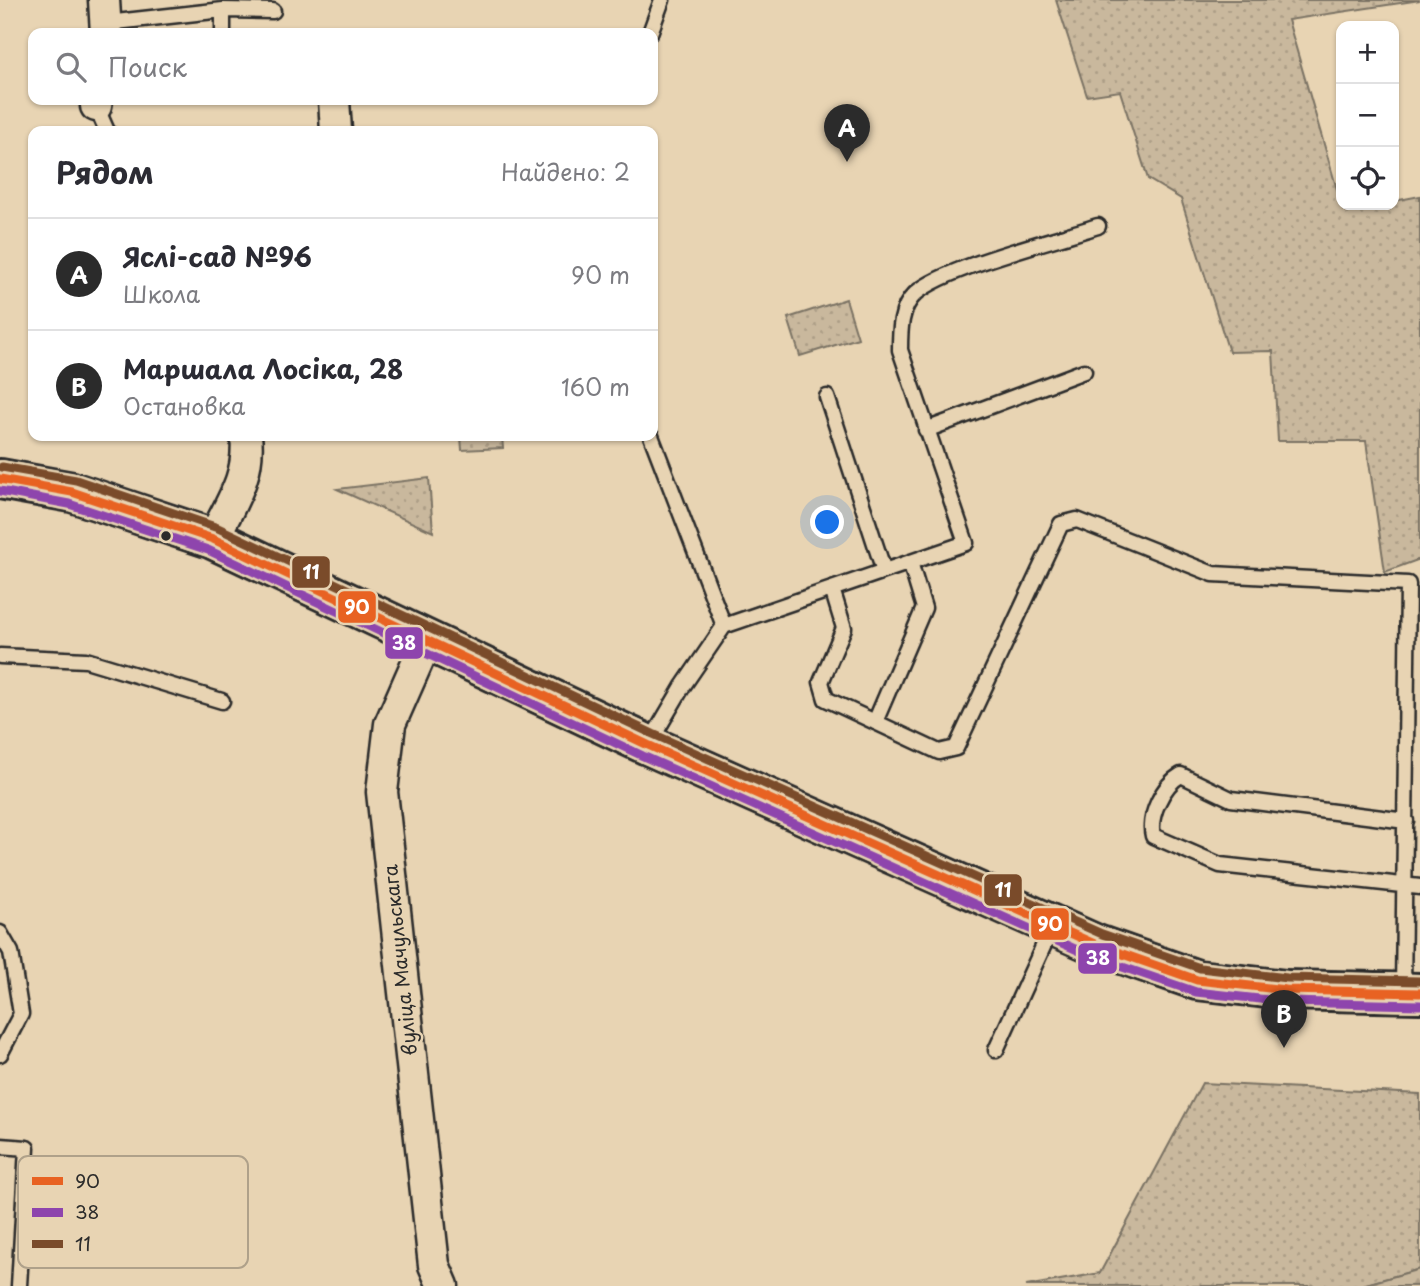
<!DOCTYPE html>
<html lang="ru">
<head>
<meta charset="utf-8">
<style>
  body { margin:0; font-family:"Playpen Sans",sans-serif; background:#f7f7f7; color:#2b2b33 }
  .controls { position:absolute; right:21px; top:21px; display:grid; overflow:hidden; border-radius:14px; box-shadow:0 2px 5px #0004 }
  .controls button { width:63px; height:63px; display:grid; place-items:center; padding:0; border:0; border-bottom:2px solid #e1e1e2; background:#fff; color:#2b2b33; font:35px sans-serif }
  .you { position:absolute; left:828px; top:523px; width:24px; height:24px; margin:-18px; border:5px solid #fff; border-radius:50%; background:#1a73e8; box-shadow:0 0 0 10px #1a73e833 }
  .badge { display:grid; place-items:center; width:46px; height:46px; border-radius:50%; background:#2b2b2b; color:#fff; font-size:23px; font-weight:700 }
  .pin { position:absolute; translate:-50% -58px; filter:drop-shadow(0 2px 4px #0008) }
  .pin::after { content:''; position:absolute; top:37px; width:24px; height:21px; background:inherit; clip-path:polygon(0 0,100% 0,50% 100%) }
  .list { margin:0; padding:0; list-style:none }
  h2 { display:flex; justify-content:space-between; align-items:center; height:91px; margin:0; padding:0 28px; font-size:30px }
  h2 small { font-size:23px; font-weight:400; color:#7c7c81 }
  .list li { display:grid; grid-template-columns:46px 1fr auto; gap:21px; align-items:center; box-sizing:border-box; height:112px; padding:0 28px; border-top:2px solid #e1e1e2 }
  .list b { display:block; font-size:26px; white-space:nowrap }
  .list p { margin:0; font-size:23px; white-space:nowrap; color:#7c7c81 }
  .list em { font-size:23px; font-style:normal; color:#7c7c81 }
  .icon { flex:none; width:38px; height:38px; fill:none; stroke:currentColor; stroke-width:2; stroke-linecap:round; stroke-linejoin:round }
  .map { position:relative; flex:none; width:1420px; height:1286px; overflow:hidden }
  .search { position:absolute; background:#fff; box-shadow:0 2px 5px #0004; left:28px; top:28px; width:630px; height:77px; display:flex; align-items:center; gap:18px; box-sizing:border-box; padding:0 24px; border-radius:14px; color:#7c7c81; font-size:26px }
  .panel { position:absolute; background:#fff; box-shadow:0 2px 5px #0004; left:28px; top:126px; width:630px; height:315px; border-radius:14px }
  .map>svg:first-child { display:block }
  .grass { fill:url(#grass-dots); stroke:#7a7264; stroke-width:2 }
  .forest { fill:url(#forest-firs); stroke:#7a7264; stroke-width:2 }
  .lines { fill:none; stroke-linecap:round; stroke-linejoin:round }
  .service-casing { stroke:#2b2b2b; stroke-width:19 }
  .minor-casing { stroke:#2b2b2b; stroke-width:35 }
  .secondary-casing { stroke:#2b2b2b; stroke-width:44 }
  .service { stroke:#e8d4b3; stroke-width:14 }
  .minor { stroke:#e8d4b3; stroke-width:30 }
  .secondary { stroke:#e8d4b3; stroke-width:38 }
  .bus-1-casing { stroke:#e8d4b3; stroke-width:14 }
  .bus-2-casing { stroke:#e8d4b3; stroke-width:14 }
  .bus-3-casing { stroke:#e8d4b3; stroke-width:14 }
  .bus-1 { stroke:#e86222; stroke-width:9 }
  .bus-2 { stroke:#8e44ad; stroke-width:9 }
  .bus-3 { stroke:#7a4b2a; stroke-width:9 }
  .bus-dot { fill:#2b2b2b; stroke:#e8d4b3; stroke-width:2.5 }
  .labels { text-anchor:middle; stroke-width:5; stroke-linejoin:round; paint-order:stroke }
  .street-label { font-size:19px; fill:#2b2b2b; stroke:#e8d4b3 }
  .key { fill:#e8d4b3; stroke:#afa18a; stroke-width:2 }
  .key-label { font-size:19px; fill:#2b2b2b }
  .line-badge { stroke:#e8d4b3; stroke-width:2.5 }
  .badge-label { font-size:19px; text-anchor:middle; font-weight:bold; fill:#fff }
</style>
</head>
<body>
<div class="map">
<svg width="1420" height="1286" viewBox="0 0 1420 1286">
  <defs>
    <pattern id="grass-dots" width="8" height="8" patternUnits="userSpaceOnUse" patternTransform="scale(1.75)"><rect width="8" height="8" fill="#c9b89d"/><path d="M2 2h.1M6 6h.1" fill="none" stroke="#ad9e87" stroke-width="1.8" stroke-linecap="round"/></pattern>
    <pattern id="forest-firs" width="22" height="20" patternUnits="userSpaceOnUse" patternTransform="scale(1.75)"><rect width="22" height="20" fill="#c9b89d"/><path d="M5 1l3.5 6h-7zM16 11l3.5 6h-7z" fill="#ad9e87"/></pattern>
  </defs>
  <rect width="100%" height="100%" fill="#e8d4b3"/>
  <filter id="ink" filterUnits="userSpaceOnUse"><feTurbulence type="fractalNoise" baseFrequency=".0143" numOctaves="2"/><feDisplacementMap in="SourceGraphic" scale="14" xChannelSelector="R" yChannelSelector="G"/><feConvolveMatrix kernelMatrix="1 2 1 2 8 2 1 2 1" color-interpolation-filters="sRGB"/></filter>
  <g filter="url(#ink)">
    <path class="grass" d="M1056 0H1420L1288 20 1343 210 1394 205V201L1420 196V559L1385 572 1366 441H1278L1273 351 1229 352 1181 199 1148 179 1120 91 1087 96Z
      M846 299 858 338 800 356 788 318Z
      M461 436H502L503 448 462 450Z
      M429 478 433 532 337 489Z
      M1202 1083 1420 1094V1269L1359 1286H1026L1100 1273Z"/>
    <path class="forest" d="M1420 1269V1286H1359Z"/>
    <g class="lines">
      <defs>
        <path id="service" d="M107 23 223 10 273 11
          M223 33V10
          M650 33 662 0
          M96 106 107 131
          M827 397 884 571
          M926 430 1084 371
          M651 436 724 626
          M832 589 844 628 821 682 826 699 939 752 956 748 1061 524 1077 520 1213 574 1408 584 1403 991
          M0 656 86 660 222 701
          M875 722 924 608 910 562
          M650 742 683 686 724 626 966 543 900 350C900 331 900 308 915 294 945 267 1055 240 1098 226
          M1406 821 1231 799 1181 775C1163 785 1148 816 1153 836L1220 865 1420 887
          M0 933 11 952 21 1014 0 1054
          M996 1050 1052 927
          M0 1146 27 1148 19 1286"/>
        <path id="minor" d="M104 0 106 33
          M334 100 336 131
          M96 106 97 100
          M213 539C230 504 251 476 246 436
          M427 640 390 724 382 792 434 1265 443 1286"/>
        <path id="secondary" d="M0 479 72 492 213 539 648 745 1097 945 1197 980 1286 990 1420 993"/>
      </defs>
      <use href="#service" class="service-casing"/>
      <use href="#minor" class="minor-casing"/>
      <use href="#secondary" class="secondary-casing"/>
      <use href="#service" class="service"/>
      <use href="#minor" class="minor"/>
      <use href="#secondary" class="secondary"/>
      <defs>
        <path id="bus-1" d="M0 479 72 492 213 539 648 745 1097 945 1197 980 1286 990 1420 993"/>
        <path id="bus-2" d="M0 491 69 504 208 550 643 756 1093 957 1196 992 1286 1002 1420 1005"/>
        <path id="bus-3" d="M2 467 76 480 218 528 653 734 1102 934 1200 968 1287 978 1420 981"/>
      </defs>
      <use href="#bus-1" class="bus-1-casing"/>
      <use href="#bus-2" class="bus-2-casing"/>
      <use href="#bus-3" class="bus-3-casing"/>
      <use href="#bus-1" class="bus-1"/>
      <use href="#bus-2" class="bus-2"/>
      <use href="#bus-3" class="bus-3"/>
    </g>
  </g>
  <circle class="bus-dot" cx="166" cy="536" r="6"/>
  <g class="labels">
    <g class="street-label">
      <text transform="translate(400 960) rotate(-96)" y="7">вуліца Мачульскага</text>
    </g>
  </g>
  <rect x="18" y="1156" width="230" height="112" rx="10" class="key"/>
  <rect x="32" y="1177" width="31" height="8" fill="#e86222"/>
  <rect x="32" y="1208" width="31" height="9" fill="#8e44ad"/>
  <rect x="32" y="1240" width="31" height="8" fill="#7a4b2a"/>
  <g class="key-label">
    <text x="75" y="1188">90</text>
    <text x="75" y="1219">38</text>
    <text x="75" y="1251">11</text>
  </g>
  <g class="line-badge">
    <rect x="291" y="555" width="40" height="34" rx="7" fill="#7a4b2a"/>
    <rect x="337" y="590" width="40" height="34" rx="7" fill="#e86222"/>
    <rect x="384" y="626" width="40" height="34" rx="7" fill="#8e44ad"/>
    <rect x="983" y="873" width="40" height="34" rx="7" fill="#7a4b2a"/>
    <rect x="1030" y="907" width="40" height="34" rx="7" fill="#e86222"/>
    <rect x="1077" y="942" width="41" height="33" rx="7" fill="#8e44ad"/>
  </g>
  <g class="badge-label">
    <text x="311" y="579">11</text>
    <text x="357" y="614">90</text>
    <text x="404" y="650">38</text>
    <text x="1003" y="897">11</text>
    <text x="1050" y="931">90</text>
    <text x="1098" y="965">38</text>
  </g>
</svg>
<div class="controls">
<button>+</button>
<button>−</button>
<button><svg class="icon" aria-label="locate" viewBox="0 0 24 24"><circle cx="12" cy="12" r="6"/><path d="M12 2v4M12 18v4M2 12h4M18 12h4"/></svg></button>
</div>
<div class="you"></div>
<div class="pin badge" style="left:847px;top:162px">A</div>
<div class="pin badge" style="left:1284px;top:1048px">B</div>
<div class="search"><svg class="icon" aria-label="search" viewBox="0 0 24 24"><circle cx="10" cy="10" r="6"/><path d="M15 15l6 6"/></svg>Поиск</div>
<section class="panel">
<h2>Рядом<small>Найдено: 2</small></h2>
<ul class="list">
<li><span class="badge">A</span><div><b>Яслі-сад №96</b><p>Школа</p></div><em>90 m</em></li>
<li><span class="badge">B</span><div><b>Маршала Лосіка, 28</b><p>Остановка</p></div><em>160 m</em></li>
</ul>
</section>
</div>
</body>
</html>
